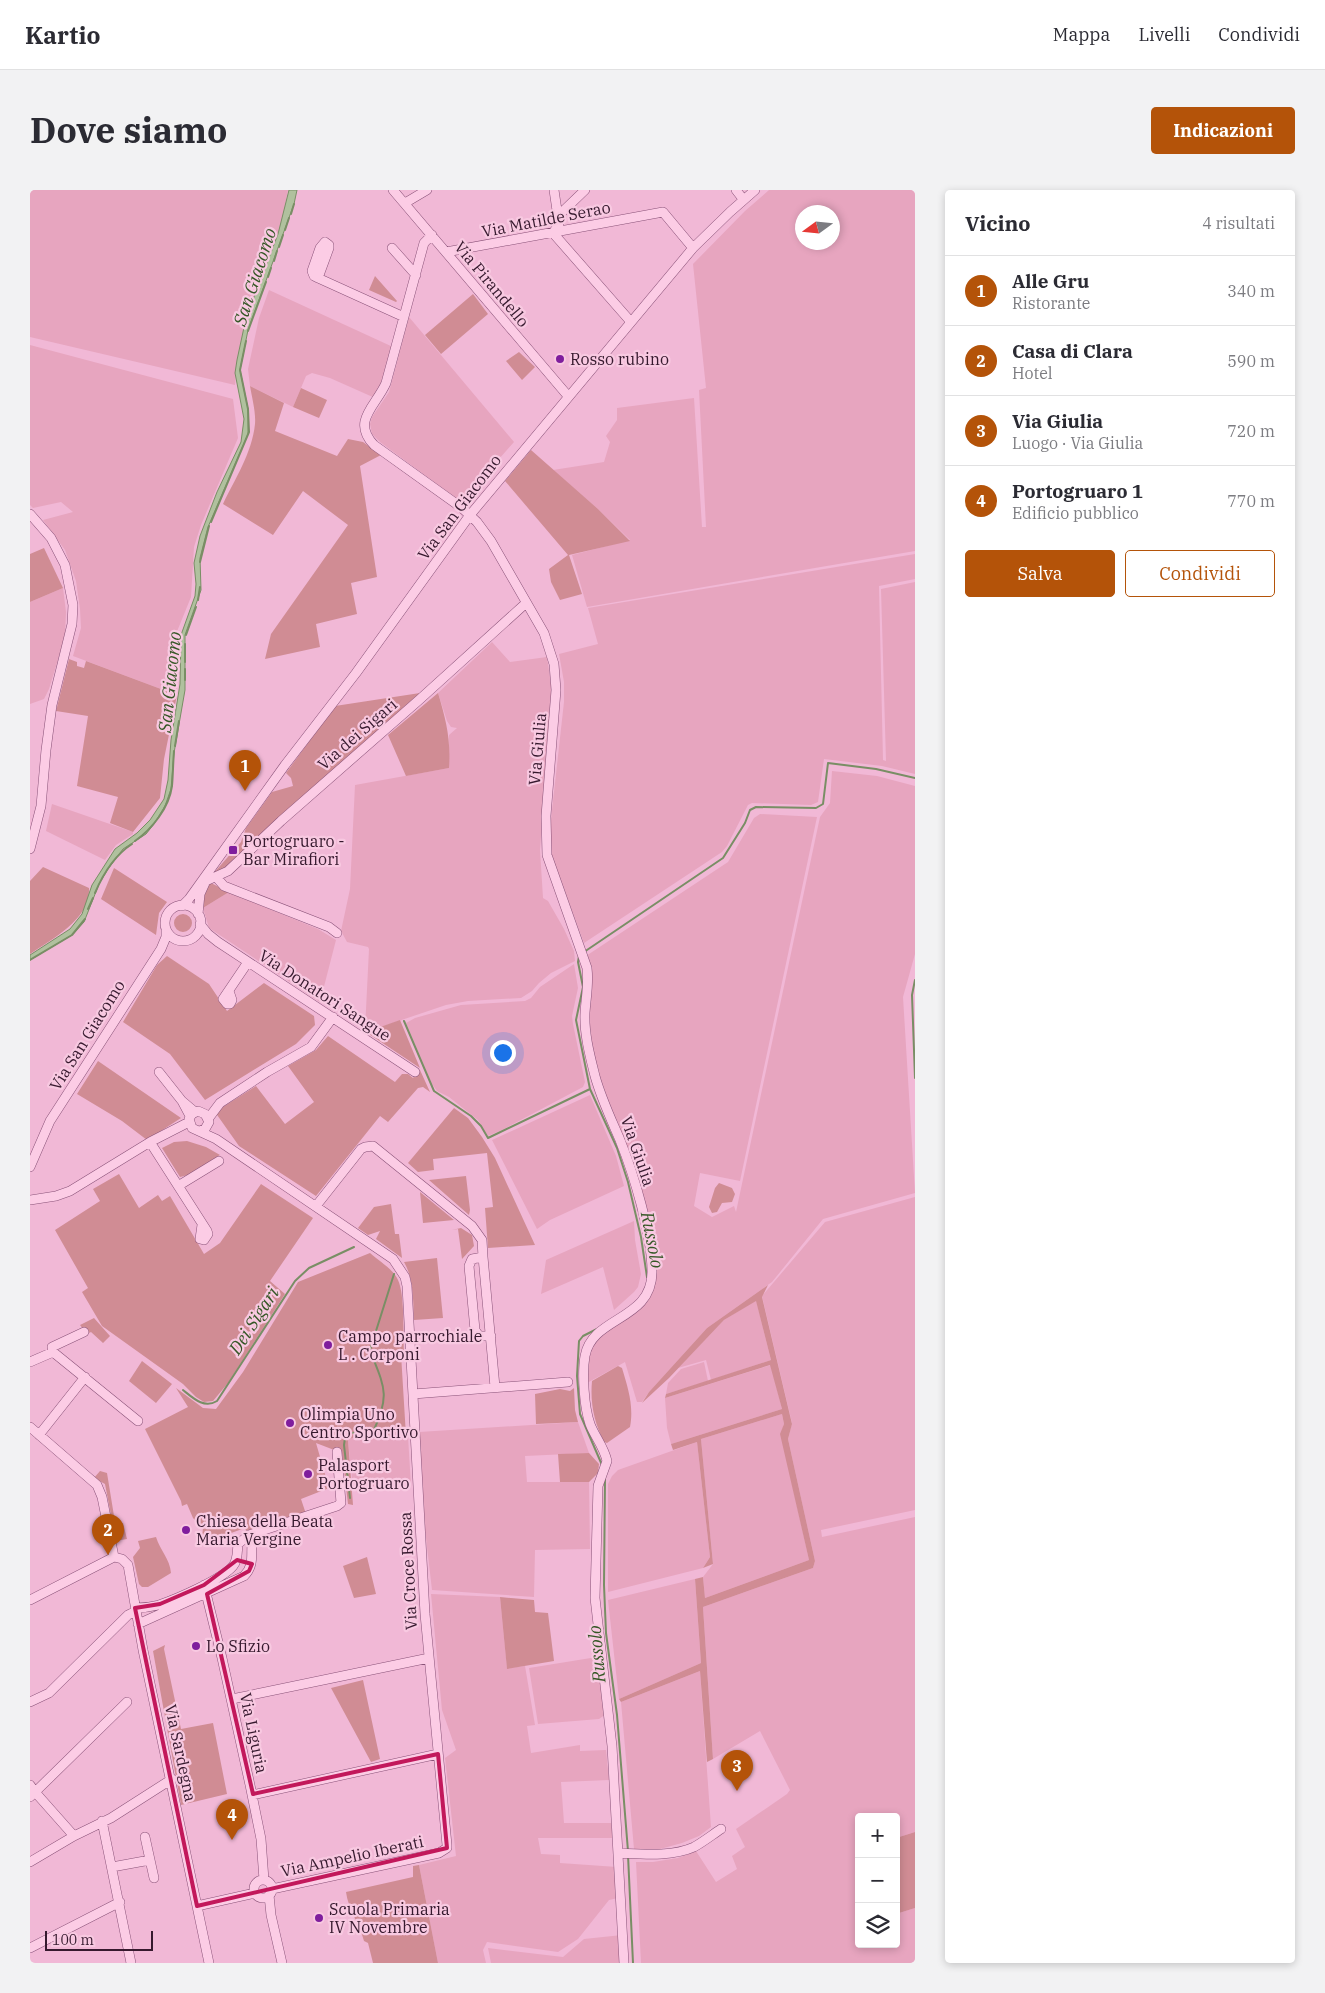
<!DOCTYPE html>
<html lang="it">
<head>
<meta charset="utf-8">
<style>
  body { margin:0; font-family:"IBM Plex Serif",serif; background:#f2f2f3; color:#2b2b33 }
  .controls { position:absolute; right:15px; bottom:15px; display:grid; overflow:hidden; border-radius:5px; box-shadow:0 2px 8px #0003 }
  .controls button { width:45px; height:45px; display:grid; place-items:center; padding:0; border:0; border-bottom:1px solid #e1e1e2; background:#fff; color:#2b2b33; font:25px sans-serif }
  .compass { position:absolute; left:765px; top:15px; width:45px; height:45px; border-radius:50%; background:#fff; box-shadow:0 2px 8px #0003; rotate:255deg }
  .scale { position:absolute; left:15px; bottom:12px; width:108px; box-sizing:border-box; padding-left:5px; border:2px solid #36192e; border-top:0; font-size:14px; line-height:18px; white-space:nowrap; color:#36192e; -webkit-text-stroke:4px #f8c9e1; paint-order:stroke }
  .you { position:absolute; left:472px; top:862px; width:18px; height:18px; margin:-12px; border:4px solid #fff; border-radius:50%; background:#1a73e8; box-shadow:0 0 0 8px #1a73e833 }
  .badge { display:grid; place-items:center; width:32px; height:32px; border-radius:50%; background:#b45309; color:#fff; font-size:16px; font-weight:700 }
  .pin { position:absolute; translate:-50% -41px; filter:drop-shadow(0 1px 2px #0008) }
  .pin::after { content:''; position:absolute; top:26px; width:18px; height:15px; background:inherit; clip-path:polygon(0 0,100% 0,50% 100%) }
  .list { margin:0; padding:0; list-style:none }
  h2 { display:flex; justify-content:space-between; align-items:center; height:65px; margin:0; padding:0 20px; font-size:21px }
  h2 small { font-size:16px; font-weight:400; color:#7c7c81 }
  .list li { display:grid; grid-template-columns:32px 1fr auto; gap:15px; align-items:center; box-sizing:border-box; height:70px; padding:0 20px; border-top:1px solid #e1e1e2 }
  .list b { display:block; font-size:19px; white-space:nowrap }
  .list p { margin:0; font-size:16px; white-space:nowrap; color:#7c7c81 }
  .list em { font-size:16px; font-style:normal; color:#7c7c81 }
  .actions { display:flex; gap:10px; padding:15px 20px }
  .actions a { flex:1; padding:11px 0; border:1px solid #b45309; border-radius:5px; text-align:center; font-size:18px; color:#b45309 }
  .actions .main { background:#b45309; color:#fff }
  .icon { flex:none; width:28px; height:28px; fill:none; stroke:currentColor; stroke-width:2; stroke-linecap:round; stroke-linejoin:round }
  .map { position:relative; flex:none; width:885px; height:1773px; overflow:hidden; border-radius:5px }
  header { display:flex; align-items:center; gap:30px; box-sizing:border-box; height:70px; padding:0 25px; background:#fff; border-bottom:1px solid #e1e1e2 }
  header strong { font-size:24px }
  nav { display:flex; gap:28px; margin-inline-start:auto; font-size:18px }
  .intro { display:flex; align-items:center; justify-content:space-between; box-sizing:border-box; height:120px; padding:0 30px }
  h1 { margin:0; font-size:35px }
  .button { padding:12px 22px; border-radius:5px; background:#b45309; color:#fff; font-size:18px; font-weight:700 }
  main { display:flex; gap:30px; padding:0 30px }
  aside { flex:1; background:#fff; border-radius:5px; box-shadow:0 2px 8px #0003 }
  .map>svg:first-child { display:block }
  .farmland { fill:#e7a5bf; fill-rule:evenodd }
  .green { fill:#d08c94 }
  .water { fill:#b0c19e; stroke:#798e65 }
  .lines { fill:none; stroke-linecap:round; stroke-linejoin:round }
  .stream { stroke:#798e65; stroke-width:2 }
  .minor-casing { stroke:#895278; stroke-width:10 }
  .minor { stroke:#fccce5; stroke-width:9 }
  .marked { fill:none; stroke:#c2185b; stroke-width:4; stroke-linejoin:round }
  .poi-dot { fill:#7f1d9d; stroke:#f8c9e1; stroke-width:2 }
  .labels { text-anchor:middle; stroke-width:4.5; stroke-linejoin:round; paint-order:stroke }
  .street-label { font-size:16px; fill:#36192e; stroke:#f8c9e1 }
  .poi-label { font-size:16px; fill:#36192e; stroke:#f8c9e1; text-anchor:start }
  .water-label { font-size:18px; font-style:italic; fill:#355726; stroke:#f8c9e1 }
</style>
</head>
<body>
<header>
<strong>Kartio</strong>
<nav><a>Mappa</a><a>Livelli</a><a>Condividi</a></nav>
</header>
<div class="intro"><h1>Dove siamo</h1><a class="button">Indicazioni</a></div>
<main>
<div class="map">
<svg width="885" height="1773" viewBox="0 0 885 1773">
  <rect width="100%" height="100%" fill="#f1b8d6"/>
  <path class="farmland" d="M0 0H258L250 41 216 128 207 170 205 195 0 147Z
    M739 0H885V361L557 417 542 365 600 350 568 319 523 280 574 272 580 252 576 246 587 230V218L664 208 672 337H676L669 200 676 198 663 74 715 21ZM772 22H802V52H772Z
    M239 100 363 157 355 185 345 208 300 188 282 183 276 186 263 217 220 196 218 179 229 128Z
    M379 127 484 252 431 312 350 252 342 244 340 234 342 227 359 202Z
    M0 155 203 209 208 248 171 335 164 357 161 407 146 444 147 505 43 466 51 438 50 419 46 391 35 360 13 330 43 322 31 312 3 318 0 315Z
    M885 364V389L849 396 853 570 856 571 851 399 885 392V584L852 576 794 569 788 612 781 615 722 613 718 615 697 656 692 662 554 753 521 665 520 638 534 512V492L529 464 568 454 558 418Z
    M33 398 36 422 35 447 19 499 14 509 0 514V412Z
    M462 452 480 472 517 467 522 501 510 660 513 708 518 711 534 739 544 761 545 771 521 783 509 793 502 801 491 808 438 811 416 815 336 842 335 840 339 759 338 757 317 752 311 741 320 699 325 595 419 578V545L427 538 421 537 417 531 408 503Z
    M802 581 847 586 885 596V764L873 807 885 1003 793 1029 742 1092 677 1138 619 1202 612 1212H607L595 1172 557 1193V1170L564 1151 618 1107 622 1057 573 904 560 847 556 766 698 672 724 628 730 624 787 627 710 991 670 983 664 1016 682 1027 704 1016 706 1022 790 627 800 613Z
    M22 614 103 642V644L86 655 75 670 16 641Z
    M199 702 288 739 306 750 290 812 179 738 173 718Z
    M544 774 548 798 542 826 543 834 555 892 553 897 474 939 458 946 448 930 419 907 407 901 402 894 376 833 385 828 431 815 495 811 501 808 510 797Z
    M560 905 586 966 594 996 520 1030 507 1039 462 950Z
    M885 1007V1320L791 1340 792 1347 885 1327V1642L866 1648V1627H829V1754H866V1724L885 1718V1773H611L606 1672H623L648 1668 666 1661 686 1692 707 1679 702 1666 715 1657 706 1639 757 1604 760 1600 730 1541 683 1569 673 1417 783 1378 785 1371 758 1249 762 1233 732 1106 795 1032Z
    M604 1031 605 1050 611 1084 608 1097 604 1102 584 1120 573 1077 511 1104 516 1070Z
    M726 1110 741 1170 681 1190 676 1170 648 1178 694 1130Z
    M674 1172 678 1191 636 1204 638 1193 651 1179Z
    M741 1175 752 1219 641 1254 637 1238 635 1208Z
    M752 1224 754 1234 751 1244 779 1370 675 1408 673 1387 683 1374 671 1249Z
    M548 1232 559 1263 495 1266 497 1292H559L560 1359 505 1360 504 1407 402 1400 393 1322 389 1242Z
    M341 1245 353 1248 378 1246 381 1296 323 1298 318 1250 323 1247Z
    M667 1252 680 1367 673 1378 578 1402V1294L582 1286 588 1280Z
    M665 1389 671 1473 589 1509 578 1410Z
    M401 1404 470 1407 477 1478 495 1476 505 1535 497 1536 501 1563 550 1555V1561L576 1560 579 1590 531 1592 534 1633H581L584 1648H508L511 1664 530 1665V1673L587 1677 588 1708 579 1710 548 1749 528 1762 457 1752 453 1760 456 1773H408L389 1675 426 1666 415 1568 426 1560 412 1520Z
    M567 1467 576 1524 569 1529 508 1534 499 1478Z
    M670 1481 681 1637 669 1646 652 1653 630 1659H604L591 1512Z
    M592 1745 593 1773H461L458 1758 533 1767 554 1749Z"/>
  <path class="green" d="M345 86 367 111 366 112 339 100Z
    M443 104 458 124 411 164 395 145Z
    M489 162 505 177 492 190 476 171Z
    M220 196 254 213 245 241 307 266 318 249 333 252 351 265 330 276 347 387 321 393 327 424 286 434 290 457 235 469 241 444 318 335 273 301 243 345 193 314C205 289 222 263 225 234 226 222 222 208 220 196Z
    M271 198 297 210 289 228 263 217Z
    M501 260 568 319 600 351 539 365 552 404 530 410 521 392 519 379 538 365 475 291Z
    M14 358 33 398 0 412V364Z
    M39 469 47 472V476L54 478 56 471 147 505 134 569 130 608 103 642 80 633 88 607 47 596 58 526 26 521Z
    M390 503 216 658 195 679 182 685 211 652 216 638 242 602 263 596 261 588 256 583 305 516Z
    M408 503C416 530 421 549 419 578L376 586 358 545Z
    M13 677 59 698C61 729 22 749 0 764V691Z
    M84 678 137 712 129 723 126 745 71 709Z
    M181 693 199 702 173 718C172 709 173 698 181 693Z
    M144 733a9 9 0 1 1 18 0a9 9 0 1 1-18 0Z
    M137 766 179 794 197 821 234 793 284 826 285 835 266 854 175 910 140 864 93 832 127 775Z
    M370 830 390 878 336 842Z
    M298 846 365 892 372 884H378L383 888 390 880 400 902 393 897 388 898 358 932 350 926 286 1006 209 956 185 922 226 896 255 934 284 912 258 876 286 860Z
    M68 871 151 928 117 950 92 931 47 904Z
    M424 918 438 928 452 947 465 968 505 1055 458 1058 455 1018 463 1017 457 963 403 969 404 980 388 982 378 973Z
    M157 951 176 957 190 965 158 985 150 987 132 958 144 952Z
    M89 984 109 1018 128 1005 132 1011 140 1006 174 1064 190 1053 231 994 283 1028 240 1091 255 1104 198 1193 183 1211 174 1212 166 1207 153 1194 72 1136 52 1102 58 1098 25 1040 70 1011 63 999Z
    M436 986 440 1020 439 1025 399 990Z
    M689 993 702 998 705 1004 702 1012 692 1013 687 1022 682 1023 679 1017 685 998Z
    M390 1002 424 1030 393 1033Z
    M361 1014 365 1044H369L372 1068 346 1049 350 1041 338 1045 328 1038 344 1017Z
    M431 1038 442 1045 444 1056 432 1069 428 1039 422 1040Z
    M340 1063C349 1071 363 1079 368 1090 375 1105 373 1144 374 1161L371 1164 376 1246C369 1247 362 1248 355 1248 342 1247 330 1243 318 1250L323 1315 318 1314 312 1263 286 1253 299 1298 271 1309 276 1324 216 1341 215 1338 179 1351 172 1348 173 1338 163 1328 157 1314 152 1316 151 1311 115 1239 158 1217 146 1198 173 1218 186 1219 213 1182 268 1092Z
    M407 1068 413 1128 384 1130C383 1111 384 1089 374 1072Z
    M738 1095 732 1107 762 1234 758 1249 785 1371 783 1378 673 1417 683 1569 677 1572 670 1481 591 1512 589 1509 671 1473 665 1389 673 1387 675 1408 779 1370 750 1244 754 1234 752 1224 671 1249 683 1374 673 1378 680 1367 667 1252 643 1260 641 1254 752 1219 740 1175 635 1208 636 1204 741 1170 726 1111 694 1130 639 1188 612 1213 619 1202 677 1138Z
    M64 1128 80 1146 73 1153 61 1142 57 1144 50 1135Z
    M112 1171 142 1194 126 1213 99 1191Z
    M588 1176 592 1178C598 1198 604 1216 600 1237L577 1253 574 1252C564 1232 560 1213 562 1191Z
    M544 1198 545 1220 548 1232 506 1234 505 1204 530 1199 540 1201Z
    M559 1263 569 1274 568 1283 559 1292H530L528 1264Z
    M70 1281 77 1283 85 1332 93 1333 97 1349 86 1351 75 1294 64 1288Z
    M126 1347C130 1360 140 1369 141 1383L118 1397H112L109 1394 103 1367 110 1358 108 1351Z
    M337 1367 346 1404 324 1408 313 1376Z
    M470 1407 504 1410 505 1422 518 1423 524 1471 477 1479Z
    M135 1455 134 1459 151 1539 183 1533 197 1604 151 1615 123 1461Z
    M333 1490 350 1569 341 1572 301 1498Z
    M885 1642V1718L866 1724V1648Z
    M389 1675 408 1773H343L338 1753 334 1751C330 1735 318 1719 316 1702L383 1687V1676Z"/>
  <path class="water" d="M259 0H267L264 14 218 140 210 180 218 219V244L178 337 170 368 171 400 155 445V500L144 563 141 599 135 616 124 634 116 644 93 659 78 679 69 694 54 732 42 745 0 770V765L40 739 52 724 62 695 85 659 107 643 120 630 134 609 138 590 141 550 150 494 151 445 165 406 166 394 164 373 170 346 187 302 211 252 214 229 205 183 207 170 216 128 248 44Z"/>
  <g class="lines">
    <path class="stream" d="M261 24 264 14
      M255 40 259 28
      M249 57 253 45
      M244 71 247 61
      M238 87 241 78
      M218 141 236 92
      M181 332 219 242 218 219 210 180 216 151
      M170 372 179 336
      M168 410 170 397
      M156 445 166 417
      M155 472V454
      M155 479V490
      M145 556 149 531
      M105 651C122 639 139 618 142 596 143 585 143 573 144 561
      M65 703C73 684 85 665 102 654
      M58 719 63 708
      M554 762 693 668 715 633 720 620 726 617 786 618 793 614 798 573 846 579 885 588
      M549 766 548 772 553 797 546 830 560 899 587 958 598 992 611 1047 617 1087
      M0 770 42 745 55 729
      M885 790 882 805 885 888
      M374 831 404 901 441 926 451 936 458 948 560 899
      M567 1139 553 1146 549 1151 547 1186 550 1224 572 1275
      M340 1160 364 1084
      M153 1200C163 1208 174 1219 187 1211L265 1091 279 1078 324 1057
      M575 1289 574 1395 576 1443 587 1525 598 1661
      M320 1308 314 1255 315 1248 319 1243 343 1242C360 1206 355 1198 341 1163
      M598 1665 603 1773"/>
    <defs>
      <path id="minor" d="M363 0 538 206
        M524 0 529 34 523 43 601 132
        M706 0 713 9
        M375 13 397 0
        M529 25 555 0
        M402 45 394 53 356 193C346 216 321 231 344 255L432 318 447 332 461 351 514 443 524 474 526 500 516 626 517 665 557 778C559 794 556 807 555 823 554 844 560 866 565 886 571 908 581 929 590 950 604 985 622 1044 622 1082 622 1131 562 1126 555 1166 552 1183 554 1217 560 1234 565 1247 574 1257 577 1271L568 1296 565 1408 582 1556 594 1773
        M295 52 299 55V58L288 88 284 86 282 81 290 58Z
        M362 58 386 85
        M416 62 633 22 663 58
        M288 88 374 127
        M0 324 21 348 35 375 43 415 42 434 22 515 16 560 11 616 0 659
        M187 688 194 696 299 737 307 743
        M176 691 198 681 251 631 389 510 495 414
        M135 733a18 18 0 1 1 36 0a18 18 0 1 1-36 0Z
        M152 716 159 709 255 575 326 483 440 325 663 58 700 22 725 0
        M168 724 170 704 175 693
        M170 734 178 744 188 752 385 882
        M199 801 202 810 200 814H197L193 809 195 806 218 772
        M129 882 152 911
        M160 926 152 911 165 922
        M178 929 190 913 237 882 281 857 303 827
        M170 941 175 939 179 932 175 924 168 921 162 924 159 929 162 938 186 949 363 1069 375 1087 377 1096 395 1424 417 1655V1658L409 1663 242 1699
        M120 952 177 1041 178 1044 174 1050 170 1049 172 1035
        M0 977 20 931 131 759 136 747V740
        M148 996 189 971
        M0 1010 26 1006 40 1001 120 952 159 932
        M286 1016 331 959 335 957 343 956 442 1036 452 1050 453 1067
        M461 1146H449L445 1140 439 1076 442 1069 453 1067 465 1197
        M23 1162 22 1157 54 1142
        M0 1172 23 1162 108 1231
        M383 1204 538 1192
        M0 1237 67 1295 72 1307 84 1367
        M9 1245 55 1187
        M84 1367 92 1369 98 1375 113 1460 179 1773
        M174 1395 192 1468 220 1595 231 1649 234 1690
        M0 1410 84 1367
        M105 1418C113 1418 121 1417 129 1415 146 1409 191 1390 203 1376 208 1370 207 1362 208 1354L219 1345 307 1316 311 1313 307 1262
        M108 1434 214 1386C229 1371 215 1355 228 1341
        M202 1509 399 1468
        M0 1512 19 1503 98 1425 106 1421
        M0 1595 5 1602 44 1646
        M222 1605 408 1564
        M0 1607 97 1512
        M72 1631 101 1773
        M115 1647 124 1688
        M589 1663C612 1664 642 1667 664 1657 673 1652 682 1645 691 1639
        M0 1672 44 1646 81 1628 142 1589
        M82 1677 120 1670
        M224 1699a9 9 0 1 1 18 0a9 9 0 1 1-18 0Z
        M239 1705 241 1725 252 1773
        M167 1716 225 1703
        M0 1758 90 1712"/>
    </defs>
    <use href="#minor" class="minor-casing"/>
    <use href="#minor" class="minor"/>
  </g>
  <path class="marked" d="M207 1370 222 1374 219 1381 177 1404 223 1604 408 1564 417 1658 167 1716 105 1418 130 1414 174 1395Z"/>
  <g class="poi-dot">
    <circle cx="530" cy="169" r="5"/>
    <rect x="198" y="655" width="10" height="10" rx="2.5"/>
    <circle cx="298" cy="1155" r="5"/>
    <circle cx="260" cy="1233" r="5"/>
    <circle cx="278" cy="1284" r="5"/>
    <circle cx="156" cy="1340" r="5"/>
    <circle cx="166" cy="1456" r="5"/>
    <circle cx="289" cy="1728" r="5"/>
  </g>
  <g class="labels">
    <g class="street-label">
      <text transform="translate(516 29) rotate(-11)" y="6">Via Matilde Serao</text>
      <text transform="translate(462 94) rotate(50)" y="6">Via Pirandello</text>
      <text transform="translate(429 317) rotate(-53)" y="6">Via San Giacomo</text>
      <text transform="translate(327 544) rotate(-41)" y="6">Via dei Sigari</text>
      <text transform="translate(507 559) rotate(-85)" y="6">Via Giulia</text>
      <text transform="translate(295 805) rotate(33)" y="6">Via Donatori Sangue</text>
      <text transform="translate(57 845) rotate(-58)" y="6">Via San Giacomo</text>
      <text transform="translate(608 961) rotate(71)" y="6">Via Giulia</text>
      <text transform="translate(378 1381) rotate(-93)" y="6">Via Croce Rossa</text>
      <text transform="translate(224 1543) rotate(78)" y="6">Via Liguria</text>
      <text transform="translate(151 1563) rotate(78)" y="6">Via Sardegna</text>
      <text transform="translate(322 1666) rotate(-12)" y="6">Via Ampelio Iberati</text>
    </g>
    <g class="poi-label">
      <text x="540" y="175">Rosso rubino</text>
      <text x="213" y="657">Portogruaro -<tspan x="213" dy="18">Bar Mirafiori</tspan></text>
      <text x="308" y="1152">Campo parrochiale<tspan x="308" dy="18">L . Corponi</tspan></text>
      <text x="270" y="1230">Olimpia Uno<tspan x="270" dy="18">Centro Sportivo</tspan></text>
      <text x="288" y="1281">Palasport<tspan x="288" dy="18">Portogruaro</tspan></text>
      <text x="166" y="1337">Chiesa della Beata<tspan x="166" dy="18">Maria Vergine</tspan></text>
      <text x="176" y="1462">Lo Sfizio</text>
      <text x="299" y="1725">Scuola Primaria<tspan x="299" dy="18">IV Novembre</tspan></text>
    </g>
    <g class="water-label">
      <text transform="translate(225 87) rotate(-72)" y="6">San Giacomo</text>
      <text transform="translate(140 492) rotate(-84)" y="6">San Giacomo</text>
      <text transform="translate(622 1050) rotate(79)" y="6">Russolo</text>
      <text transform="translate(224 1131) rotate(-57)" y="6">Dei Sigari</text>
      <text transform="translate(567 1464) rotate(-95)" y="6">Russolo</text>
    </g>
  </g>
</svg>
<div class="controls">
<button>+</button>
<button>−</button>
<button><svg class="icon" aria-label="layers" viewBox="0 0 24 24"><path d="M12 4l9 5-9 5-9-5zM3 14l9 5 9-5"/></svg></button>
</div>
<svg class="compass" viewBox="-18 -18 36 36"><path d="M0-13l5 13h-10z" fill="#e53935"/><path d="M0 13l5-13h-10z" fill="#7c7c81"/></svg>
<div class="scale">100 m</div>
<div class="you"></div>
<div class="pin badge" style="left:215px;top:601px">1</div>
<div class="pin badge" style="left:78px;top:1365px">2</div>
<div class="pin badge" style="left:707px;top:1601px">3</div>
<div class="pin badge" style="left:202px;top:1650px">4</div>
</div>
<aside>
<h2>Vicino<small>4 risultati</small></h2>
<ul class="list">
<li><span class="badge">1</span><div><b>Alle Gru</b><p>Ristorante</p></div><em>340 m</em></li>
<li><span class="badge">2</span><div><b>Casa di Clara</b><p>Hotel</p></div><em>590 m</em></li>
<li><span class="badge">3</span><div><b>Via Giulia</b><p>Luogo · Via Giulia</p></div><em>720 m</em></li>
<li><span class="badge">4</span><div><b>Portogruaro 1</b><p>Edificio pubblico</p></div><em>770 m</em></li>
</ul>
<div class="actions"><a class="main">Salva</a><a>Condividi</a></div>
</aside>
</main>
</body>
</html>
